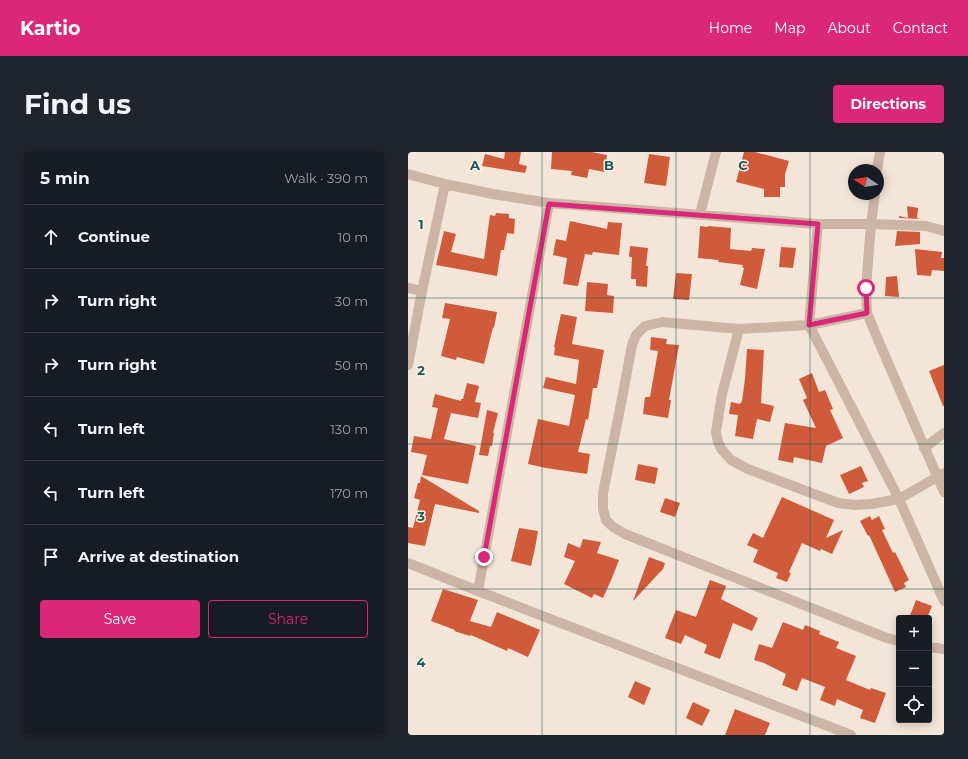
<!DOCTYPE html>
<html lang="en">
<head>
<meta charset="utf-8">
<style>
  body { margin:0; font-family:Montserrat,sans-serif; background:#20242c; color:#f1f3f6 }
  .controls { position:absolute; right:12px; bottom:12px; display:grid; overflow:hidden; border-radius:4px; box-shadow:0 2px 10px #0003 }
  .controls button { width:36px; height:36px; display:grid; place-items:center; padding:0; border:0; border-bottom:1px solid #363941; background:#171b24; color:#f1f3f6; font:20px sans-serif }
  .compass { position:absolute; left:440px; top:12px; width:36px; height:36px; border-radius:50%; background:#171b24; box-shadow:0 2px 10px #0003; rotate:282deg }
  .stop { position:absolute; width:12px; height:12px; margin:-9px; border:3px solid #db2777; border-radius:50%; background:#fff }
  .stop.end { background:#db2777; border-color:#fff; box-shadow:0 1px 4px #0008 }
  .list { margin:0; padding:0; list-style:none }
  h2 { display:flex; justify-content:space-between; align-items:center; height:52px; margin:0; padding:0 16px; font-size:17px }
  h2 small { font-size:13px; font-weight:400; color:#9ea1a6 }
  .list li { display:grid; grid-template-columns:26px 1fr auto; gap:12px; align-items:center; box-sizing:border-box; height:64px; padding:0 16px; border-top:1px solid #363941 }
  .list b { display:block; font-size:15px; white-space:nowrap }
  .list em { font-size:13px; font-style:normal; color:#9ea1a6 }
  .actions { display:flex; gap:8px; padding:12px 16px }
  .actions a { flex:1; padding:9px 0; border:1px solid #db2777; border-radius:4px; text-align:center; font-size:14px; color:#db2777 }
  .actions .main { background:#db2777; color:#fff }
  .icon { flex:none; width:22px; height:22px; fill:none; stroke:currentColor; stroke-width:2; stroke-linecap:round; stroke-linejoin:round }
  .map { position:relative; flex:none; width:536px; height:583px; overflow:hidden; border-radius:4px }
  header { display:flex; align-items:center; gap:24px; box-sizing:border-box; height:56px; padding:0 20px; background:#db2777; color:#fff }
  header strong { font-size:19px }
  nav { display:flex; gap:22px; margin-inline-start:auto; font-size:14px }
  .intro { display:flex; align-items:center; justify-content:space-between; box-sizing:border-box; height:96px; padding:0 24px }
  h1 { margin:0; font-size:28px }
  .button { padding:10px 18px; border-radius:4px; background:#db2777; color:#fff; font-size:14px; font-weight:700 }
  main { display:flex; gap:24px; padding:0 24px }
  aside { flex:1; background:#171b24; border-radius:4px; box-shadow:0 2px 10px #0003 }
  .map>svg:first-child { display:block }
  .building { fill:#cf5b3a }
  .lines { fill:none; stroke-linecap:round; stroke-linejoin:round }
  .minor { stroke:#ccb5a4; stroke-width:10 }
  .route { stroke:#db2777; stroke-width:5 }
  .grid { fill:none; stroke:#18595b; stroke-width:1; stroke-opacity:0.55 }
  .grid-label { font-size:13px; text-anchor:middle; font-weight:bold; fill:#18595b; stroke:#fbf0e5; stroke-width:3; stroke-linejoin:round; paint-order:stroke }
</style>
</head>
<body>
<header>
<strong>Kartio</strong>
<nav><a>Home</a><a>Map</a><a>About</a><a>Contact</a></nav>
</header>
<div class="intro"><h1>Find us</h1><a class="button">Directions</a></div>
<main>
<aside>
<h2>5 min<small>Walk · 390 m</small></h2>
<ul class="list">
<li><svg class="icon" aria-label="ahead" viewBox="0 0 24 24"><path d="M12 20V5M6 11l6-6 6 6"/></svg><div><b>Continue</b></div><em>10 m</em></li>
<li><svg class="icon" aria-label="right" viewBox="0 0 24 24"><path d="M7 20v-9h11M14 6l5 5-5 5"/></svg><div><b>Turn right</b></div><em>30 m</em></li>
<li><svg class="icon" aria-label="right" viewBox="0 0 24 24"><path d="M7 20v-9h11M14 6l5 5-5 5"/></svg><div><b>Turn right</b></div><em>50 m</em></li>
<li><svg class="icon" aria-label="left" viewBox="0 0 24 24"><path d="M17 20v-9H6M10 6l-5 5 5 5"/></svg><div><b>Turn left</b></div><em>130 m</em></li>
<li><svg class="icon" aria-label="left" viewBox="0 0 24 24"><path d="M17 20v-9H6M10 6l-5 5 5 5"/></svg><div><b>Turn left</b></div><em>170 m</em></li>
<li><svg class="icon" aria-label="arrive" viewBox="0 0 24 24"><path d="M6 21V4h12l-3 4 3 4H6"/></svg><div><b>Arrive at destination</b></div></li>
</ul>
<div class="actions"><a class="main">Save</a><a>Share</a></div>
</aside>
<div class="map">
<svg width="536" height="583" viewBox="0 0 536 583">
  <rect width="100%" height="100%" fill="#f3e6d9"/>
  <path class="building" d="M97 0H113L111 12 119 14 117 21 74 14 77 2 96 7Z
    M144 0H184L199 3 197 20 181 17 179 26 163 23 164 19 143 17Z
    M336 0H347L381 9 377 22V35H372V45H356V37L328 30Z
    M241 2 262 5 258 34 236 31Z
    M499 54 510 56 509 66 513 67 491 66V64L500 66Z
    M88 61 101 62V66L107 67 106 82 99 81 96 98H93L89 124 28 113 36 79 48 82 43 100 76 107 82 63 87 64Z
    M162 69 199 77 200 70 214 71 211 103 185 100 184 103 177 102 170 134 155 132 159 106 145 103 148 87 158 89Z
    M292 74 300 75V74L323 76 322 97 343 99 344 96 357 97 349 137 332 133 336 116 334 115 335 113 310 110 311 108 290 106Z
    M489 79 512 80V92L487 94Z
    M222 94 240 96 238 114H240L239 135 228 134V127H223L224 105H221Z
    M373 95 388 96 385 116 371 115Z
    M507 97 534 100 533 106H536V119L524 118 523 124 509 123Z
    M268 121 284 122 281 148 265 147Z
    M489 124 491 145 477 144 478 125Z
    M179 130 200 132 199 143 206 144 205 161 177 159Z
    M37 151 89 160 86 176 85 175 76 212 49 205 48 208 33 204 42 167 34 166Z
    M153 162 169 165 164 192 196 198 189 236H185L180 268 178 267 170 300 182 302 179 322 138 316 120 312 130 267 161 274 167 243 135 236 138 225 168 232 171 208 146 203 147 195H146Z
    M243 185 259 187 258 192 271 193 261 248H263L260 266 235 262 237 245H242L250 199 242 198Z
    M339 197 356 198 353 251 366 254 362 270 349 267 345 287 327 284 330 263 321 262 323 250 332 252 334 249 337 227Z
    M536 213V254H535L521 219Z
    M404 221 411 240 417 238 425 257 422 258 435 286 418 294 414 311 386 305 385 311 370 308 377 271 408 276 395 248 399 246 391 227Z
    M59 231 71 234 67 250 73 251 70 266 43 261 36 287 68 294 60 332 14 323 19 303 3 300 6 284 23 287 30 256 24 255 27 242 53 249V247H55Z
    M79 258 90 261 85 281H86L84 294H82L80 304 71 303Z
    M230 312 250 316 247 332 227 328Z
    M453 314 460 329 454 331 456 335 441 342 432 323Z
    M13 324 71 359V361L27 352 17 394 0 391V375L5 376 12 348 6 346 10 331H12Z
    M374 345 426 368 418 386 435 378 424 402 413 397 412 399 394 391 381 420 383 421 379 430 368 426 370 421 345 410 350 398 339 393 345 381 355 386Z
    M257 346 272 351 267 365 252 360Z
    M462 364 464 368 471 364 477 377 474 378 485 401 487 400 501 428 496 431 498 435 487 440 461 383 460 384 452 369Z
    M111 376 130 379 127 396 123 414 103 409Z
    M175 387 193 390 189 401 211 408 204 426 195 446 186 442 184 446 156 432 167 409 156 405 160 391 172 396Z
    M241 405 257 411 255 417 225 449Z
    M302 428 318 434 313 447 350 466 344 479 325 471 312 507 296 501 299 493 277 483 273 492 257 486 268 458 288 465Z
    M35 437 70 448 62 469 83 475 89 460 132 478 120 505 100 496 99 499 63 483 62 484 46 479 47 478 23 469Z
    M508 448 524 454 519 466H501Z
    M375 470 395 478 397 473 412 479 411 482 431 490 428 496 448 504 438 528 462 538 463 536 478 541 467 571 452 566 455 558 429 547 427 554 412 548 417 535 394 526 389 539 374 533 378 522 356 511 346 508 351 492 364 496Z
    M227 529 243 536 236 553 220 545Z
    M285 550 302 558 294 574 278 566Z
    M327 557 362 571 357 583H317Z"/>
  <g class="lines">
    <path class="minor" d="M469 18 472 0
      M0 22 37 32 85 42 141 51 410 72H463L518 74 536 79
      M467 42 463 72 458 136 459 161 474 197 536 340
      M292 62 308 0
      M410 72 401 173 491 347 536 449
      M0 136 14 139
      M459 161 401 173 331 177 254 170 237 174 228 183 224 193 212 257 195 341V357L198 368 205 375 217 382 479 486 491 489
      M331 177 314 242 308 280 310 290 314 298 323 308 340 317 430 351 447 353 463 352 491 347 536 321
      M0 213 14 139 37 32
      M516 296 536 281
      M0 411 70 439 443 583
      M70 439 141 51
      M521 495 536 497"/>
  </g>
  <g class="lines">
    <path class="route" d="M76 405 141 52 410 72 401 173 459 161 458 136"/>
  </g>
  <path class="grid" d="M134 0V583M268 0V583M402 0V583M0 146H536M0 292H536M0 437H536"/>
  <g class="grid-label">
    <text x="67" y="18">A</text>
    <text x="201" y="18">B</text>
    <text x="335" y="18">C</text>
    <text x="13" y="77">1</text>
    <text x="13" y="223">2</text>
    <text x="13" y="369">3</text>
    <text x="13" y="515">4</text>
  </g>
</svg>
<div class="controls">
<button>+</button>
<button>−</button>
<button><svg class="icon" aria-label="locate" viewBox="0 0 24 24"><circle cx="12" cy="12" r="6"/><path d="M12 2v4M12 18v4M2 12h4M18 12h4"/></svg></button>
</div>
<svg class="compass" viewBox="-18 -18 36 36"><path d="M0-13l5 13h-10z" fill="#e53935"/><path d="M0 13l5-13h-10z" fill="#9ea1a6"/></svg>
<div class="stop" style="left:458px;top:136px"></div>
<div class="stop end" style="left:76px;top:405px"></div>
</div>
</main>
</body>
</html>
